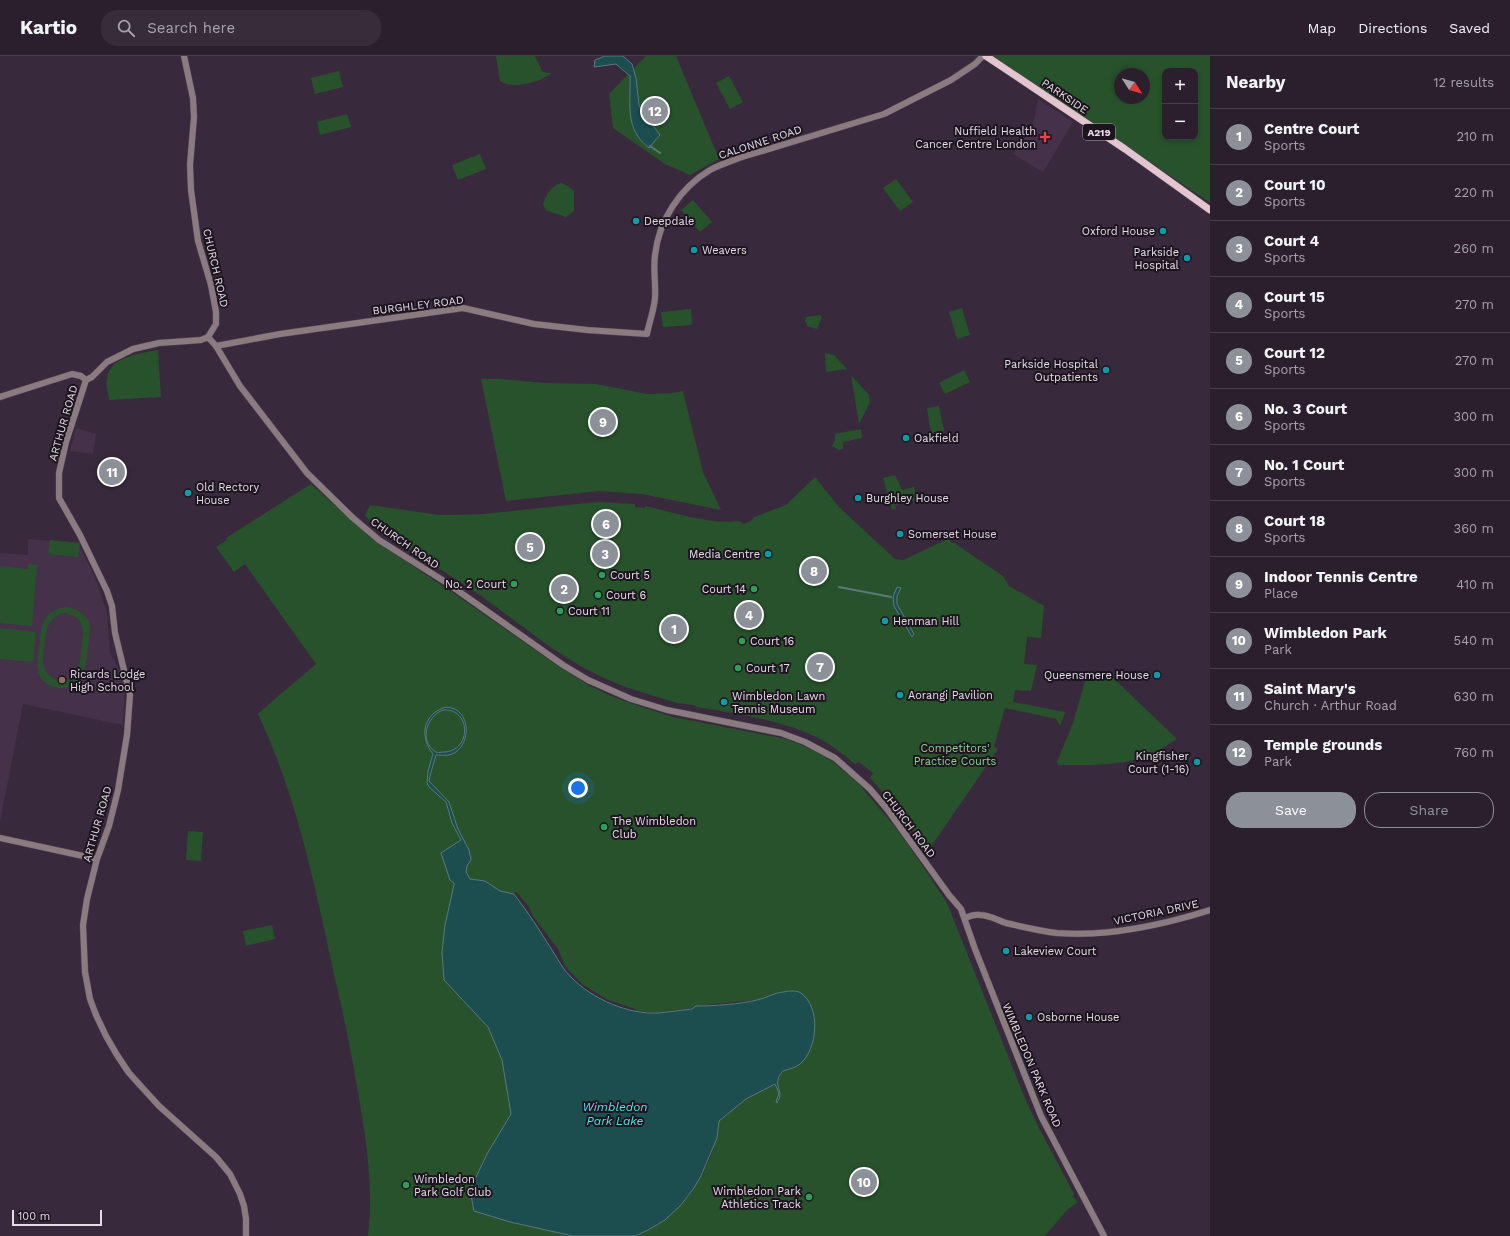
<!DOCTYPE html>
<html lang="en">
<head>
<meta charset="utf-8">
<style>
  body { margin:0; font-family:"Work Sans",sans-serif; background:#372c3a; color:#f1f3f6 }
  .controls { position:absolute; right:12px; top:12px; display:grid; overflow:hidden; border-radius:8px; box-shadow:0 2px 6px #0003 }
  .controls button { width:36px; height:36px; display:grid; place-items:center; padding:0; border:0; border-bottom:1px solid #473d4a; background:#2b1f2e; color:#f1f3f6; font:20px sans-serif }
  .compass { position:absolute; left:1114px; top:12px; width:36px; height:36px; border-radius:50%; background:#2b1f2e; box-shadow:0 2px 6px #0003; rotate:127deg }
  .scale { position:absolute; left:12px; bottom:10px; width:90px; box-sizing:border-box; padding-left:4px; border:2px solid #e6dce8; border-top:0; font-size:11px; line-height:14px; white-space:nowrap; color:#e6dce8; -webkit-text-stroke:3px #1c151e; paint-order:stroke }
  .you { position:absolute; left:578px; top:732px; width:14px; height:14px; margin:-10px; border:3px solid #fff; border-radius:50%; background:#1a73e8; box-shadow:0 0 0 6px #1a73e833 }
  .badge { display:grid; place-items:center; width:26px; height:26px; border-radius:50%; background:#8c9099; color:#fff; font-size:13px; font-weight:700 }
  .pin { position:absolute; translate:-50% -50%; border:2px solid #fff; box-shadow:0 1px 4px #0006 }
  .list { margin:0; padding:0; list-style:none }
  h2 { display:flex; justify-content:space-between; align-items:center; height:52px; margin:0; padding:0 16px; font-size:17px }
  h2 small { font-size:13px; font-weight:400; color:#a6a2aa }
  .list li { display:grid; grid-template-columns:26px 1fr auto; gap:12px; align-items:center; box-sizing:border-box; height:56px; padding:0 16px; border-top:1px solid #473d4a }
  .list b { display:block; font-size:15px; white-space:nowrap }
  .list p { margin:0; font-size:13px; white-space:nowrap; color:#a6a2aa }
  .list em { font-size:13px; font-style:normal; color:#a6a2aa }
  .actions { display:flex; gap:8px; padding:12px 16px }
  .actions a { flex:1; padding:9px 0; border:1px solid #8c9099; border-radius:16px; text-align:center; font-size:14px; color:#8c9099 }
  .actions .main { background:#8c9099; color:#fff }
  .icon { flex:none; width:22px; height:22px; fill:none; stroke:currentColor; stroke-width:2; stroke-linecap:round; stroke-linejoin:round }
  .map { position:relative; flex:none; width:1210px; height:1180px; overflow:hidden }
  header { display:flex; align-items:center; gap:24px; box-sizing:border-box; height:56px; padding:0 20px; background:#2b1f2e; border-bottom:1px solid #473d4a }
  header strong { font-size:19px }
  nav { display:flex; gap:22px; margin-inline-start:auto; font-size:14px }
  .search { width:280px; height:36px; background:#372c3a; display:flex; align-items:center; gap:10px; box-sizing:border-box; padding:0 14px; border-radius:16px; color:#a6a2aa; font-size:15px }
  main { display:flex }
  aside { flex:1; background:#2b1f2e }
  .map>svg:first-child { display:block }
  .built { fill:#46314a }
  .green { fill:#28522c; fill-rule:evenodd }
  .water { fill:#1c4e50; stroke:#59797e; fill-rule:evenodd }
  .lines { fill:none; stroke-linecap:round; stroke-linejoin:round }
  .stream { stroke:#59797e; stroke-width:2 }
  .minor-casing { stroke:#554658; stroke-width:7 }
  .major-casing { stroke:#554658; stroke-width:8 }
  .minor { stroke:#897b7f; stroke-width:6 }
  .major { stroke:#e2c5ce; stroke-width:7 }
  .health-dot { fill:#e0444e; stroke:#1c151e; stroke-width:1.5 }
  .culture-dot { fill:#0f9aa8; stroke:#1c151e; stroke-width:1.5 }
  .leisure-dot { fill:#2e9e5b; stroke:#1c151e; stroke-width:1.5 }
  .education-dot { fill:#8d6e63; stroke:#1c151e; stroke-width:1.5 }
  .labels { text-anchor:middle; stroke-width:4; stroke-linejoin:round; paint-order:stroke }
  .shield { fill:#1c151e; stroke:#a9a0ab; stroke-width:1 }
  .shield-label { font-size:10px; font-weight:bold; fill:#e6dce8 }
  .street-label { font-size:11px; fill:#e6dce8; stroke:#1c151e }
  .poi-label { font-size:11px; fill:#e6dce8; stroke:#1c151e; text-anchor:start }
  .park-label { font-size:11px; fill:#8cd48f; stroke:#1c151e }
  .water-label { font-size:12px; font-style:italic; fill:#55e2e6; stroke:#1c151e }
</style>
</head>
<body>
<header>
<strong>Kartio</strong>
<div class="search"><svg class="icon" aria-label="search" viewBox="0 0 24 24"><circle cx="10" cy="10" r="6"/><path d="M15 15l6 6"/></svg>Search here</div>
<nav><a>Map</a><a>Directions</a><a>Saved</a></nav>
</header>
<main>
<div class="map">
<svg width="1210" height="1180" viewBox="0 0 1210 1180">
  <rect width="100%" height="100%" fill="#39293d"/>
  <path class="built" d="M1038 43 1073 66 1043 116 1013 98 1027 78 1034 64Z
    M76 372 96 378 93 398 70 395Z
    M28 483 78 487 93 517 107 556 110 597 123 620 125 627 123 669 23 648 0 766V497L28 499Z"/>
  <path class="green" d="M496 0H535L542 15 546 17H552C541 26 512 34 500 25Z
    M646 0H676L719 103 690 119 665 108 613 72 609 38Z
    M993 0H1210V147L1209 146ZM1165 15H1195V81H1165ZM1120 18H1144V42H1120Z
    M339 15 343 31 315 38 311 22Z
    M729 20 743 46 730 53 716 27Z
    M347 58 351 71 320 79 317 66Z
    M480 98 486 113 458 124 452 109Z
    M896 123 913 146 900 155 883 132Z
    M561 127 568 130 574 135V155L566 161 548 155 546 154 543 149C545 140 551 130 561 127Z
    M693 144 712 166 700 176 681 154Z
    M962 252 970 279 957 283 949 256Z
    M691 253 692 269 663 271 661 256Z
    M820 259 822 261 817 273 807 270V267L805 266 806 261Z
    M158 294 161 341 109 344C108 336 105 326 108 318 114 300 142 297 158 294Z
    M825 297 834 299 847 313 826 316Z
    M964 314 970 326 945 338 939 327Z
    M851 319 869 339 870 346 859 368Z
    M481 323H500L545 327 596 328 647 338 673 337 683 335 703 416 721 454 642 438 599 435 506 445Z
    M939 350 944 375 931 377 927 352Z
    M861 373 862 382 843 386V393L839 394 832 390 835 384V378Z
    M895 419 902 434 914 431 917 444 895 449 896 453 892 454 883 422Z
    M815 421 839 451 895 503 903 504 948 483 952 487H954L1003 520 1009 530 1044 550 1041 582 1027 581 1024 608 1037 609 1031 635 1015 634 1013 646 1065 656 1060 670 1056 663 1005 652 994 691 998 693 928 795 894 749 870 722 873 717 859 706 855 708C842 697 829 687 814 680 778 663 736 658 697 651 692 647 684 649 677 647 651 639 624 632 600 620 556 599 517 565 477 537 440 512 400 490 365 460L370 449 439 459H458L483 458 598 446 635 448V451L645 452V450C673 456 711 469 739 465L744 468 751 465 754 461 786 449Z
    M311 428 371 482 462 543 558 610 590 630 611 640 636 649 673 661 786 683 817 695 832 705 858 727 900 777 928 818 947 847 1026 1045 1039 1072 1074 1138 1073 1141 1078 1146 1066 1155 1045 1180H633C681 1164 714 1114 719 1065L746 1043 775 1028 779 1037 776 1046 777 1047 780 1033 777 1026 778 1023 783 1015 793 1012 815 963C812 952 808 945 801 936H782L756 944 696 950 692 952 657 957 634 955 635 953 608 944 582 928 565 910 558 893 533 860 529 851 517 837 515 836 514 838 500 835 485 825 470 823 465 816 467 810 471 803 454 826 444 924 488 971 502 1004 511 1058 487 1098 470 1134 474 1155 510 1166 573 1180H368C373 1138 368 1096 361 1054 354 1011 346 969 336 927 316 835 298 743 258 658 276 641 297 625 316 608L245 508 234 516 216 491 227 484 226 482Z
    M50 484 80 487 78 501 48 498Z
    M28 508 37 509 32 570 0 567V510L28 513Z
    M67 551C76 553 85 557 89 566 91 574 89 583 88 591 86 609 84 635 58 632 32 628 37 603 40 585 41 576 41 566 48 559 53 554 60 552 67 551ZM65 557C77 559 83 566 83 578 81 590 82 605 77 615 68 633 45 624 43 607 45 590 42 560 65 557Z
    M0 572 36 576 33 606 0 603Z
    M1087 618 1097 621 1109 618 1177 683C1170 687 1163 692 1156 696 1126 711 1091 709 1058 709L1057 706 1073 667Z
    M188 775 203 776 201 805 186 804Z
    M272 869 275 883 246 890 243 875Z"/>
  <path class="water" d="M605 0H623L632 8 636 22 639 49 642 55 660 79 649 92C624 73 631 48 630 20L616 8 594 11 595 4Z
    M897 531 901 532 897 540V548L914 578 912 581 894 550 893 541Z
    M443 652C446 651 449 651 452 652 472 658 470 691 452 698 447 700 441 699 436 699L430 720 429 725 449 746 458 773 469 794 471 804 467 810 466 816 470 823 485 825 500 835 514 838C528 856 540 875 552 894 558 903 563 914 571 921 592 943 629 959 659 957 670 956 681 954 692 953L696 950C712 950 742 948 757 944 766 942 774 937 783 936 788 935 796 934 801 937 821 951 818 993 800 1008 795 1012 789 1013 783 1015 781 1017 778 1021 778 1024 776 1032 784 1036 777 1047L776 1046 779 1037 775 1028 746 1043 719 1065 717 1082 701 1120 694 1132 680 1150 665 1164 648 1174 635 1180H573L510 1166 474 1155 470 1134 487 1098 511 1058 502 1004 488 971 444 924 442 896 445 869 454 829V827L450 824 441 797 461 784 452 767 446 746 429 731 427 727 428 715 433 698C420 682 422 660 443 652ZM443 654C471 652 472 694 445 696 441 696 438 697 436 696 418 685 427 660 443 654Z"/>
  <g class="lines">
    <path class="stream" d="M650 90 660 97
      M839 531 891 541"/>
    <defs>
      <path id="minor" d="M184 0 193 42 194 61 190 109 191 134 198 185 211 229 216 256V268L208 281
        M208 281 216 290 240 330 307 417 353 462 379 484 447 527 563 609 588 624 631 643 667 654 781 677 805 686 835 702 870 733 887 753 949 839 961 853 975 893 1041 1060 1104 1180
        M216 290 280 278 463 252 534 268 587 274 647 278C649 267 654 254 655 242 656 228 653 214 655 199 659 164 680 132 710 114 719 109 729 106 739 102L884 58 951 24 975 8 983 0
        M86 324 66 386 59 417V442L80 479 107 535 112 550 115 577 130 639 127 679 118 734 109 770 97 803 87 843 83 869 85 916 90 943 96 959 106 980 117 999 129 1017 159 1050 216 1101 230 1118 240 1138 244 1150 246 1163V1180
        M86 324 92 321 107 306 133 293 159 287 201 284 208 281
        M0 341 72 318 81 320 86 324
        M0 782 97 803
        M965 862C970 860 975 858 980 859 989 859 997 864 1006 867 1023 871 1040 875 1057 877 1108 881 1162 869 1210 854"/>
      <path id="major" d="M986 0 1125 93 1210 154"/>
    </defs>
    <use href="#minor" class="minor-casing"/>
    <use href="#major" class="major-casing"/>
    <use href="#minor" class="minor"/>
    <use href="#major" class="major"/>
  </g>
  <path class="health-dot" d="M1043 75h4v4h4v4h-4v4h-4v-4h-4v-4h4z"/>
  <g class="culture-dot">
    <circle cx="636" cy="165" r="4"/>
    <circle cx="1163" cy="175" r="4"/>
    <circle cx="694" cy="194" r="4"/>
    <circle cx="1187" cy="202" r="4"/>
    <circle cx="1106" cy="314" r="4"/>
    <circle cx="906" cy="382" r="4"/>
    <circle cx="188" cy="437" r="4"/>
    <circle cx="858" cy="442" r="4"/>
    <circle cx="900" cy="478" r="4"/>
    <circle cx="768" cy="498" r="4"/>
    <circle cx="885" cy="565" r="4"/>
    <circle cx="1157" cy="619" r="4"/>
    <circle cx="900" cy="639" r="4"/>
    <circle cx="724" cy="646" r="4"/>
    <circle cx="1197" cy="706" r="4"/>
    <circle cx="1006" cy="895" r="4"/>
    <circle cx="1029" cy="961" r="4"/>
  </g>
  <g class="leisure-dot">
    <circle cx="602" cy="519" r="4"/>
    <circle cx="514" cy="528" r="4"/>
    <circle cx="754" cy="533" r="4"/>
    <circle cx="598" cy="539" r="4"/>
    <circle cx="560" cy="555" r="4"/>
    <circle cx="742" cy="585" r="4"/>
    <circle cx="738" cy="612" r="4"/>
    <circle cx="604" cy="771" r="4"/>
    <circle cx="406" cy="1129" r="4"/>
    <circle cx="809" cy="1141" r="4"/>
  </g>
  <circle class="education-dot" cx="62" cy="624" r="4"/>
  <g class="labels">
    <rect class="shield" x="1083" y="68" width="32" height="16" rx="3"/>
    <g class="shield-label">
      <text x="1099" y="80">A219</text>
    </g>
    <g class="street-label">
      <text transform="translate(1065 40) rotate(34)" y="4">PARKSIDE</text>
      <text transform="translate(760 86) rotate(-18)" y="4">CALONNE ROAD</text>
      <text transform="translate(216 212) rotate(77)" y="4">CHURCH ROAD</text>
      <text transform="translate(418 249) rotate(-7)" y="4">BURGHLEY ROAD</text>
      <text transform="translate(63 367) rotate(-74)" y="4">ARTHUR ROAD</text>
      <text transform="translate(405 487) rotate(35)" y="4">CHURCH ROAD</text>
      <text transform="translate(97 768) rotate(-74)" y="4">ARTHUR ROAD</text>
      <text transform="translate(909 768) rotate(53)" y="4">CHURCH ROAD</text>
      <text transform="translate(1156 856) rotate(-12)" y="4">VICTORIA DRIVE</text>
      <text transform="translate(1032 1009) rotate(67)" y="4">WIMBLEDON PARK ROAD</text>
    </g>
    <g class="poi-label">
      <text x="1036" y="79" text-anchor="end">Nuffield Health<tspan x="1036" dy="13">Cancer Centre London</tspan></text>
      <text x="644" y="169">Deepdale</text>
      <text x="1155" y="179" text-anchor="end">Oxford House</text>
      <text x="702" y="198">Weavers</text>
      <text x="1179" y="200" text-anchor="end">Parkside<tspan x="1179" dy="13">Hospital</tspan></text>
      <text x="1098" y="312" text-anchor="end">Parkside Hospital<tspan x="1098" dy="13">Outpatients</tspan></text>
      <text x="914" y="386">Oakfield</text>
      <text x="196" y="435">Old Rectory<tspan x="196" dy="13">House</tspan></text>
      <text x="866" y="446">Burghley House</text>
      <text x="908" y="482">Somerset House</text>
      <text x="760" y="502" text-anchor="end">Media Centre</text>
      <text x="610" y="523">Court 5</text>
      <text x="506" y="532" text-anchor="end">No. 2 Court</text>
      <text x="746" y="537" text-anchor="end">Court 14</text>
      <text x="606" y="543">Court 6</text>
      <text x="568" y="559">Court 11</text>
      <text x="893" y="569">Henman Hill</text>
      <text x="750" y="589">Court 16</text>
      <text x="746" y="616">Court 17</text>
      <text x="70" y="622">Ricards Lodge<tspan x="70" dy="13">High School</tspan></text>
      <text x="1149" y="623" text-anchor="end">Queensmere House</text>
      <text x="908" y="643">Aorangi Pavilion</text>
      <text x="732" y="644">Wimbledon Lawn<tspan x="732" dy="13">Tennis Museum</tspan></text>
      <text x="1189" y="704" text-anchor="end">Kingfisher<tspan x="1189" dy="13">Court (1-16)</tspan></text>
      <text x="612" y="769">The Wimbledon<tspan x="612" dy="13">Club</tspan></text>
      <text x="1014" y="899">Lakeview Court</text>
      <text x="1037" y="965">Osborne House</text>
      <text x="414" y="1127">Wimbledon<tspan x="414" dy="13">Park Golf Club</tspan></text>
      <text x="801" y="1139" text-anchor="end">Wimbledon Park<tspan x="801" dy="13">Athletics Track</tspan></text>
    </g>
    <g class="park-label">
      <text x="955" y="696">Competitors'<tspan x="955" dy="13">Practice Courts</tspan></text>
    </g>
    <g class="water-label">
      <text x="615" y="1055">Wimbledon<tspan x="615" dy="14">Park Lake</tspan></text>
    </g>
  </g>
</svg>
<div class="controls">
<button>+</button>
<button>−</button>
</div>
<svg class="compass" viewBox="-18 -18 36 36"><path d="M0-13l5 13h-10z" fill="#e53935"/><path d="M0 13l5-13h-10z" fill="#a6a2aa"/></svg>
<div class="scale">100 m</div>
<div class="you"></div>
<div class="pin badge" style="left:674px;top:573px">1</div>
<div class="pin badge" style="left:564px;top:533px">2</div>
<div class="pin badge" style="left:605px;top:498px">3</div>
<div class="pin badge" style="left:749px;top:559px">4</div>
<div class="pin badge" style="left:530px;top:491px">5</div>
<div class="pin badge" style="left:606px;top:468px">6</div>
<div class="pin badge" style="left:820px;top:611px">7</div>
<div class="pin badge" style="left:814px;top:515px">8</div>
<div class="pin badge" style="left:603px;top:366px">9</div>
<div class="pin badge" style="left:864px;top:1126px">10</div>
<div class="pin badge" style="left:112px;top:416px">11</div>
<div class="pin badge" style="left:655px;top:55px">12</div>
</div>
<aside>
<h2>Nearby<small>12 results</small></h2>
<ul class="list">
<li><span class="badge">1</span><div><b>Centre Court</b><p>Sports</p></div><em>210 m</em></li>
<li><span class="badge">2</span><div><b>Court 10</b><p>Sports</p></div><em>220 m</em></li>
<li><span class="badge">3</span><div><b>Court 4</b><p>Sports</p></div><em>260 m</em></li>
<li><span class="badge">4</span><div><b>Court 15</b><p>Sports</p></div><em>270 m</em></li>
<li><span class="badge">5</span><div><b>Court 12</b><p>Sports</p></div><em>270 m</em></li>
<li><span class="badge">6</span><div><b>No. 3 Court</b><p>Sports</p></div><em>300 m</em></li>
<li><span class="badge">7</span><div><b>No. 1 Court</b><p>Sports</p></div><em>300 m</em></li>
<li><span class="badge">8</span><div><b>Court 18</b><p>Sports</p></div><em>360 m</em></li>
<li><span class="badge">9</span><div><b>Indoor Tennis Centre</b><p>Place</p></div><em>410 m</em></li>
<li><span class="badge">10</span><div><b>Wimbledon Park</b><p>Park</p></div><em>540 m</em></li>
<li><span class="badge">11</span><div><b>Saint Mary's</b><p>Church · Arthur Road</p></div><em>630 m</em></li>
<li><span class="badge">12</span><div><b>Temple grounds</b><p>Park</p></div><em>760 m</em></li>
</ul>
<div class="actions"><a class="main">Save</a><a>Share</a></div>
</aside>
</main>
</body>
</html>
